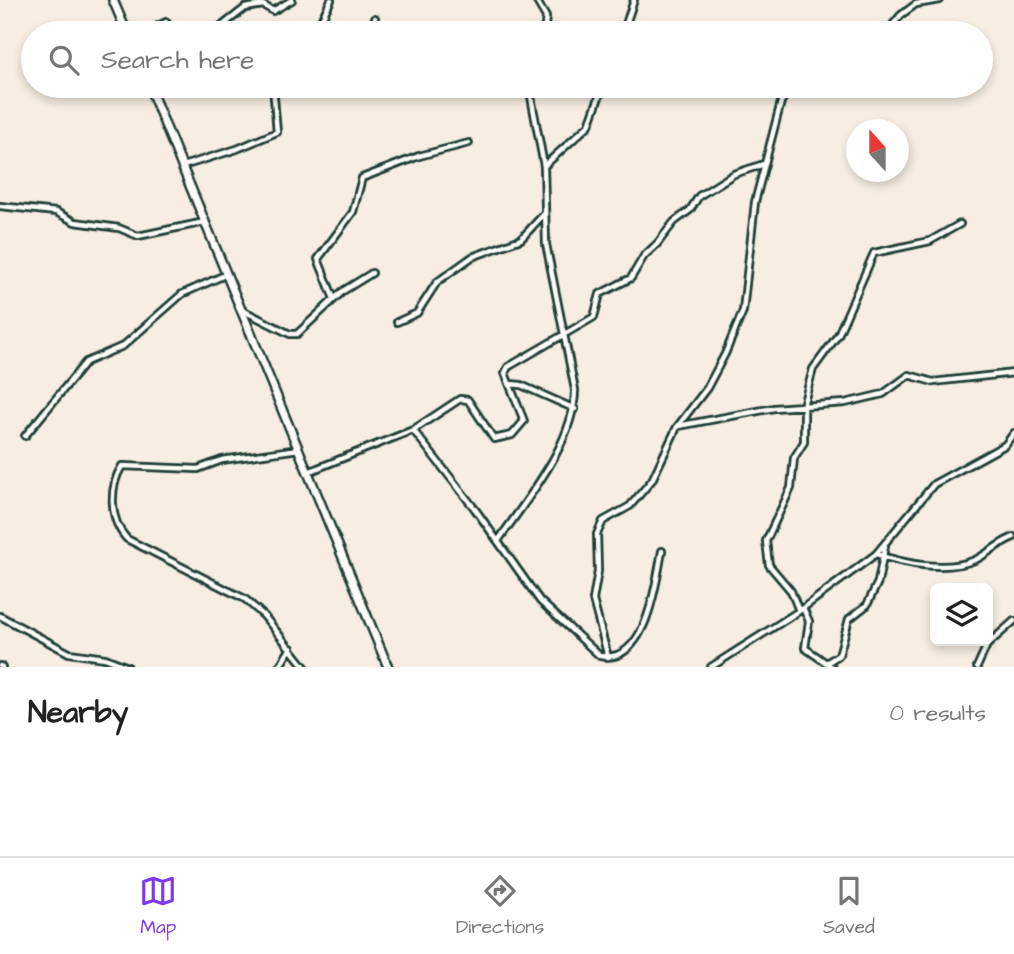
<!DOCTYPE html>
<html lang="en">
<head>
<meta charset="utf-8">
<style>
  body { margin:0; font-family:"Architects Daughter",sans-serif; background:#f6f6f6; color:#222 }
  .controls { position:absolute; right:21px; bottom:21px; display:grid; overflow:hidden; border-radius:10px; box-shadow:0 4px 10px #0003 }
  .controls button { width:63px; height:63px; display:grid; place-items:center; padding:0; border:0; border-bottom:2px solid #e0e0e0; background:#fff; color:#222; font:35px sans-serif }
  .compass { position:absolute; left:846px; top:119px; width:63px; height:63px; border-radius:50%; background:#fff; box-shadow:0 4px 10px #0003; rotate:339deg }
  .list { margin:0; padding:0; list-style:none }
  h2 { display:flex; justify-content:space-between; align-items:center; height:91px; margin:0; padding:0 28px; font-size:30px }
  h2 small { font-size:23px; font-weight:400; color:#767676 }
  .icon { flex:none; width:38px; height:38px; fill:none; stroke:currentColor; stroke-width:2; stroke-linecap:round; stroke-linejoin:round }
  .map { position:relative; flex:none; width:1014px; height:667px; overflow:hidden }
  .search { position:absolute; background:#fff; box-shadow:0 4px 10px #0003; left:21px; right:21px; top:21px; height:77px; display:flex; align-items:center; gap:18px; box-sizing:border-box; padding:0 24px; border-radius:38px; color:#767676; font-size:26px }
  .sheet { height:189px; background:#fff }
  nav { display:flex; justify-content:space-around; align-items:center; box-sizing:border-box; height:98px; border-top:2px solid #e0e0e0; background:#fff; font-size:19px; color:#767676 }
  nav a { display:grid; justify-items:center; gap:4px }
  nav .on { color:#7c3aed }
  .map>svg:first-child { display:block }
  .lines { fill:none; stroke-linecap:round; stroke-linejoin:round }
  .minor-casing { stroke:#1f3d34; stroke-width:10 }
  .primary-casing { stroke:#1f3d34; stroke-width:12 }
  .minor { stroke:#fdfcf7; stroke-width:4.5 }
  .primary { stroke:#fdfcf7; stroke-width:7 }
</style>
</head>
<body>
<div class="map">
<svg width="1014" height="667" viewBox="0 0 1014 667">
  <rect width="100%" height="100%" fill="#f7ede2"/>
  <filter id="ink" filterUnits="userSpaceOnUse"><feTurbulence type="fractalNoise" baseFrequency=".0143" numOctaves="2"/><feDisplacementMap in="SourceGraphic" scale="14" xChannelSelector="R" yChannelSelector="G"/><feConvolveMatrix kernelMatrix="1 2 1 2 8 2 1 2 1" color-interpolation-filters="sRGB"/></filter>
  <g filter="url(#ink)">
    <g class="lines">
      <defs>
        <path id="minor" d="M536 0 546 17 544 33
          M144 33 166 22 174 33
          M213 33 245 8 263 5 273 11 292 0
          M315 33 331 0
          M359 33 370 30 375 18
          M623 33 634 0
          M886 33 901 15 916 4 940 0
          M183 166 237 149 277 132 273 86
          M544 166 589 125 603 86
          M0 206 56 212 75 222 119 228 138 236 205 222
          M334 299 318 259 353 212 362 178 419 156 469 143
          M244 311 290 334H297L343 291 372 273
          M397 322 417 313 437 282 472 257 521 239 544 214
          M510 384 521 385 575 409
          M678 426 774 408 845 403 883 394 909 375 933 382 1014 373
          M413 430 475 509 540 601 600 656C647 665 656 582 662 551
          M25 436 86 362 123 346 182 294 227 274
          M299 449 222 460 198 469 122 466C109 487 109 520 127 539L245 599 264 616 305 667
          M308 472 413 430 460 399 468 400 494 439 512 435 524 421 505 373 508 367 594 317 600 294 631 278 644 256 657 244 674 222 690 210 699 196 734 174 764 164
          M498 541C528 497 574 444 575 390L546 244 544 166 529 86
          M876 554C904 564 946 572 975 560 989 553 1000 542 1014 537
          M803 608 809 621 805 648 832 667
          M799 611 791 591 769 565 766 541 791 488 794 458 804 442V402L813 369 838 335 874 253 930 241 960 224
          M0 616 69 653 105 658 128 667
          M608 657 593 600 598 571 597 534 603 521 630 506 652 480 677 427 707 388 725 354 743 311 755 202 781 102 790 86
          M828 662 839 655 849 619 867 605 878 582 885 546
          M0 666 2 667
          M279 667 291 648
          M711 667 799 611 876 554 934 484 1005 445 1014 433
          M977 667 987 645 1014 621"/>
        <path id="primary" d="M113 0 127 33
          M149 86 388 667"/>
      </defs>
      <use href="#minor" class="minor-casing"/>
      <use href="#primary" class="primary-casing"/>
      <use href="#minor" class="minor"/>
      <use href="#primary" class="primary"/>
    </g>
  </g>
</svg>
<div class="controls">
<button><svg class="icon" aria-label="layers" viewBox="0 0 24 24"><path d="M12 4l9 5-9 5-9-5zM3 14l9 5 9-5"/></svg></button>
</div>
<svg class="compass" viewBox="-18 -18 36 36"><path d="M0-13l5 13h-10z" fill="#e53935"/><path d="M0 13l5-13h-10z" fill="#767676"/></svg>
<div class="search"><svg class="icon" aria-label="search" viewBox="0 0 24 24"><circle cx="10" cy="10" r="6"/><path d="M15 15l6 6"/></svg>Search here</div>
</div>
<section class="sheet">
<h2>Nearby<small>0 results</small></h2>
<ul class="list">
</ul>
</section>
<nav>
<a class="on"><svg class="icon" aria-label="map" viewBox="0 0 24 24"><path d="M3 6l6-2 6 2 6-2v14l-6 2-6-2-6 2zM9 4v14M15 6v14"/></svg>Map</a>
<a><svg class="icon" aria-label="directions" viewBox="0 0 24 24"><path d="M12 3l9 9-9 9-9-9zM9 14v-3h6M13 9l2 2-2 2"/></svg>Directions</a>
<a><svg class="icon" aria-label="saved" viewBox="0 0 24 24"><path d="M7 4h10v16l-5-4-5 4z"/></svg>Saved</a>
</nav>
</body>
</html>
